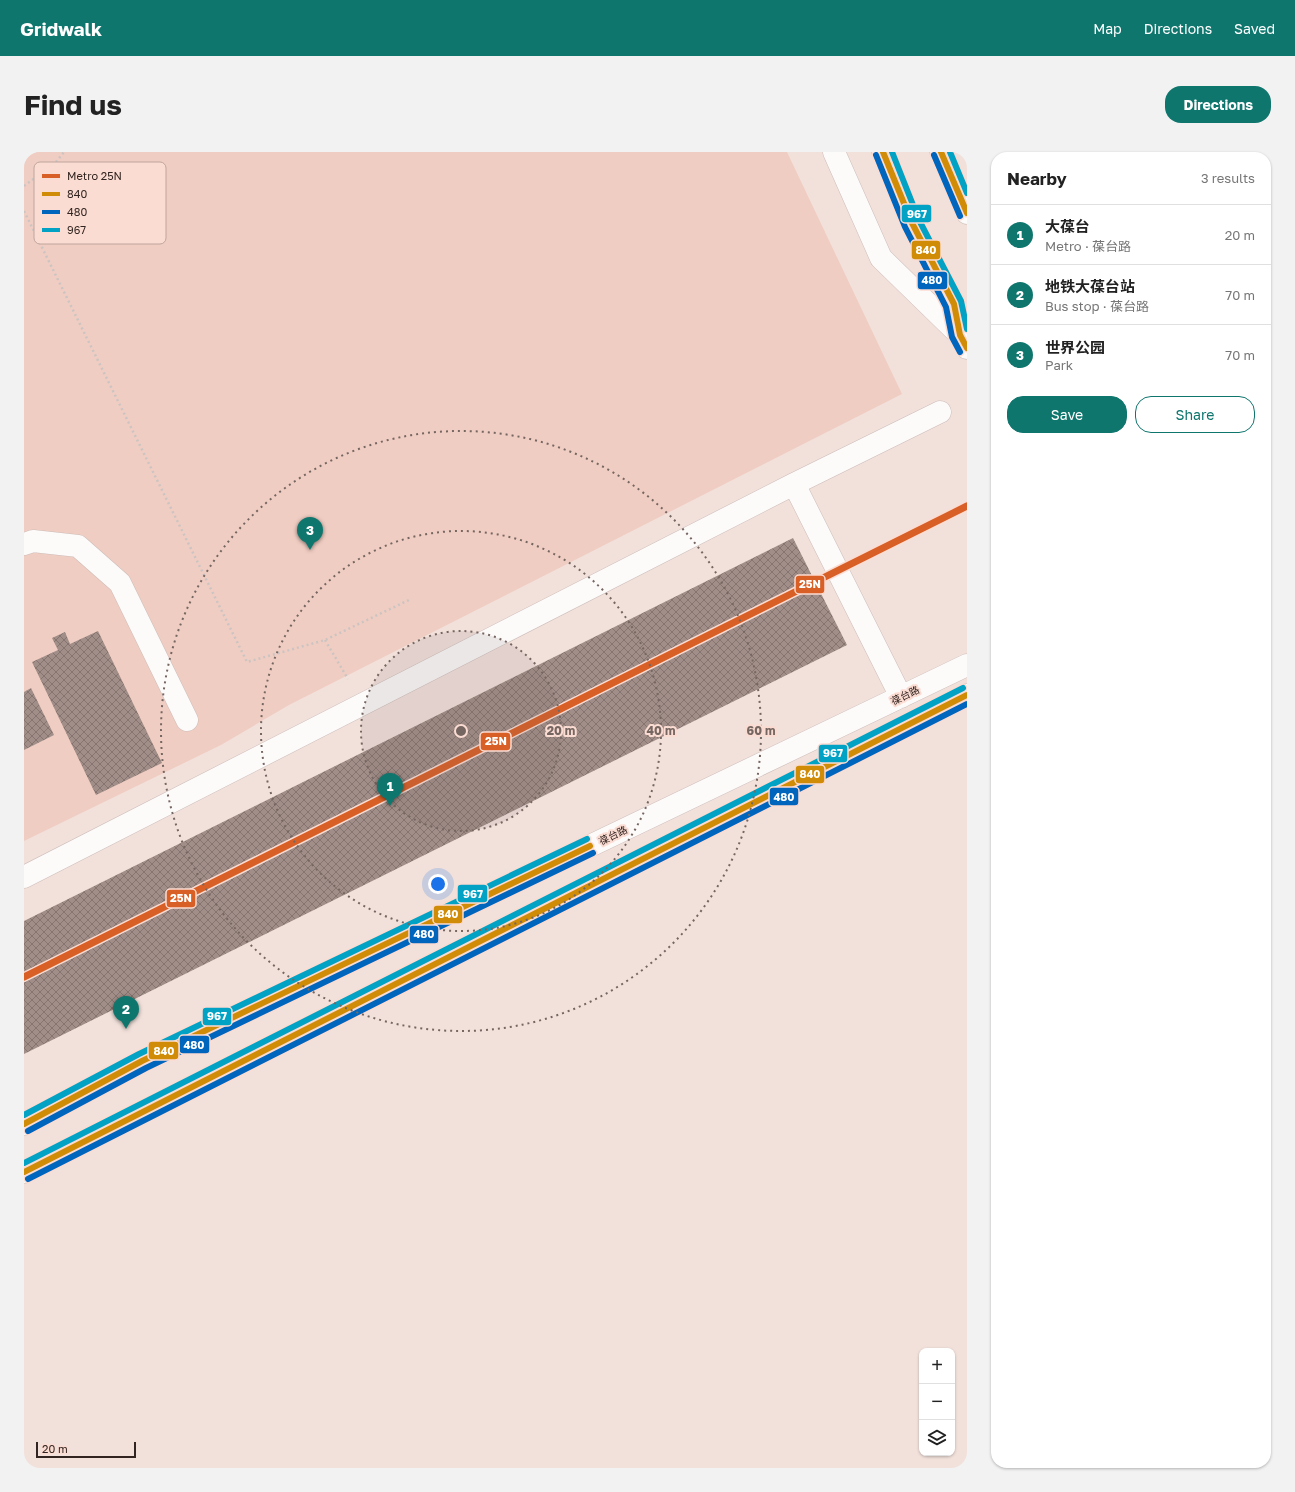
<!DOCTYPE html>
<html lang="en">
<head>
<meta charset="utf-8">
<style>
  body { margin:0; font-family:"Golos Text","Noto Sans SC",sans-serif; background:#f2f2f2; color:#222 }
  .controls { position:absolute; right:12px; bottom:12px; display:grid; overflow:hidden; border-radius:8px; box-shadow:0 1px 3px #0004 }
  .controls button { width:36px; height:36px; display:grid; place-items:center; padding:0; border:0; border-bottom:1px solid #e0e0e0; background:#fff; color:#222; font:20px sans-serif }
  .scale { position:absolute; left:12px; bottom:10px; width:100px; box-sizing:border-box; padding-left:4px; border:2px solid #322420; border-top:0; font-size:11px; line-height:14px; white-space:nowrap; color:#322420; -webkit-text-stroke:3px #fbdcd2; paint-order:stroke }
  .you { position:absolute; left:414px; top:732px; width:14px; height:14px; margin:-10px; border:3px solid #fff; border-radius:50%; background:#1a73e8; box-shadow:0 0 0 6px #1a73e833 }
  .badge { display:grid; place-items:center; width:26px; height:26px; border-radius:50%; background:#0f766e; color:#fff; font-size:13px; font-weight:700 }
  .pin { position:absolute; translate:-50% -33px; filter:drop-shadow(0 1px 2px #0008) }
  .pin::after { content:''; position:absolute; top:21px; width:14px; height:12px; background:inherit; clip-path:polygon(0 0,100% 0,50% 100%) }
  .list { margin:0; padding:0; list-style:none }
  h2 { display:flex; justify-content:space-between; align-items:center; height:52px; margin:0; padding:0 16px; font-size:17px }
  h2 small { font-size:13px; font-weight:400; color:#767676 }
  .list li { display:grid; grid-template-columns:26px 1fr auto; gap:12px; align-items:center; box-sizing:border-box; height:60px; padding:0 16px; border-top:1px solid #e0e0e0 }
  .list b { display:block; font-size:15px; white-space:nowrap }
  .list p { margin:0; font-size:13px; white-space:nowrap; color:#767676 }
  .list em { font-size:13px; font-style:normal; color:#767676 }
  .actions { display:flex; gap:8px; padding:12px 16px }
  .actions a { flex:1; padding:9px 0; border:1px solid #0f766e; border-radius:16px; text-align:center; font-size:14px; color:#0f766e }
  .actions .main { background:#0f766e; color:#fff }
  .icon { flex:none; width:22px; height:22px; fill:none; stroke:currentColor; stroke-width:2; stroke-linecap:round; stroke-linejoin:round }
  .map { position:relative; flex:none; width:943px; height:1316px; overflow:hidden; border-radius:16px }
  header { display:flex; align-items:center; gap:24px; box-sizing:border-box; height:56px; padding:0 20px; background:#0f766e; color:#fff }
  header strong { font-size:19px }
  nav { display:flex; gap:22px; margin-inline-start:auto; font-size:14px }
  .intro { display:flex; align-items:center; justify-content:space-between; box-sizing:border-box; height:96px; padding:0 24px }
  h1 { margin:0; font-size:28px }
  .button { padding:10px 18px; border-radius:16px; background:#0f766e; color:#fff; font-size:14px; font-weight:700 }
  main { display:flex; gap:24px; padding:0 24px }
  aside { flex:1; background:#fff; border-radius:16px; box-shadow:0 1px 3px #0004 }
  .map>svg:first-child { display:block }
  .green { fill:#f0cdc2 }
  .building { fill:url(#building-cross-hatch) }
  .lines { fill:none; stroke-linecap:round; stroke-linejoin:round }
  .minor-casing { stroke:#ccbdb8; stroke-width:23 }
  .major-casing { stroke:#ccbdb8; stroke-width:23 }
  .path { stroke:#ccc4c2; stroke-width:2.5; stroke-dasharray:2 3; stroke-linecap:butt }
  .minor { stroke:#fdfafa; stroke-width:22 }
  .major { stroke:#fdfafa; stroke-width:22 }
  .bus-1-casing { stroke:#fbdcd2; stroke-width:9 }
  .bus-2-casing { stroke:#fbdcd2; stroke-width:9 }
  .bus-3-casing { stroke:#fbdcd2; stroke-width:9 }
  .bus-1 { stroke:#d08c06; stroke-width:6 }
  .bus-2 { stroke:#0065bd; stroke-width:6 }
  .bus-3 { stroke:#02a2c5; stroke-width:6 }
  .metro-1-casing { stroke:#fbdcd2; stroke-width:10 }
  .metro-1 { stroke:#d85f26; stroke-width:7 }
  .ring { fill:none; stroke:#756661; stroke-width:2; stroke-dasharray:2 4 }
  .labels { text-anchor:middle; stroke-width:4; stroke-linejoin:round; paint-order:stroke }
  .street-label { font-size:10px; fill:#322420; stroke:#fbdcd2 }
  .key { fill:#fbdcd2; stroke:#bfa59d; stroke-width:1 }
  .key-label { font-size:11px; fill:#322420 }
  .centre { fill:#756661; stroke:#fbdcd2; stroke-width:2 }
  .ring-label { font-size:12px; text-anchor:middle; font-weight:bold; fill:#756661; stroke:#fbdcd2; stroke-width:4; stroke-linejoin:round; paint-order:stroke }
  .line-badge { stroke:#fbdcd2; stroke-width:1.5 }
  .badge-label { font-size:11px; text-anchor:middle; font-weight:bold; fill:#fff }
</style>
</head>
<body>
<header>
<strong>Gridwalk</strong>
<nav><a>Map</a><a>Directions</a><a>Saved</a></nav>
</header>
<div class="intro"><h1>Find us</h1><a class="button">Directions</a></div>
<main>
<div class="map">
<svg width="943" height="1316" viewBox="0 0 943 1316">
  <defs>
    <pattern id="building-cross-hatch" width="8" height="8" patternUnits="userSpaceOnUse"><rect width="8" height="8" fill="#a28e88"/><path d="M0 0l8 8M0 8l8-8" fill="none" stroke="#85746f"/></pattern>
  </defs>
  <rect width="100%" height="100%" fill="#f2e1db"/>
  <path class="green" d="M0 0H763L878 242 265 553 197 593 0 689Z"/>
  <path class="building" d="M769 386 823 493 0 902V769Z
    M74 479 138 611 72 643 8 510 34 498 28 486 41 480 46 492Z
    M7 536 30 583 0 598V540Z"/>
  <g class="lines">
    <defs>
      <path id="minor" d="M810 0 857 106 936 183
        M770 332 877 545
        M0 392 9 389 54 394 96 431 163 568
        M0 725 770 332 916 260
        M0 972 118 909 943 513
        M0 1020 463 785 943 543"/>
      <path id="major" d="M859 0 888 71 930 152 936 183 943 196
        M917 0 943 61"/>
    </defs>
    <use href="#minor" class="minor-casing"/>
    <use href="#major" class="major-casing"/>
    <path class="path" d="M0 34 32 10 40 0
      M0 59 223 510 301 488 385 448
      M301 488 324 527"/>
    <use href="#minor" class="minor"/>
    <use href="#major" class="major"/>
    <defs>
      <path id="bus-1" d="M859 0 888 71 930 152 936 183 943 196
        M917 0 943 61
        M0 972 118 909 566 694
        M0 1020 943 543"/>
      <path id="bus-2" d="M852 3 881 75 922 155 928 185 936 200
        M910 3 936 64
        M4 979 122 916 569 701
        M4 1027 943 552"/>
      <path id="bus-3" d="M868 0 895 68 937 149 943 177
        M926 0 943 41
        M0 963 115 902 563 687
        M0 1011 939 536"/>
    </defs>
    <use href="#bus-1" class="bus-1-casing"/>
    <use href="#bus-2" class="bus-2-casing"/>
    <use href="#bus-3" class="bus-3-casing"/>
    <use href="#bus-1" class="bus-1"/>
    <use href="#bus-2" class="bus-2"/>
    <use href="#bus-3" class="bus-3"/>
    <defs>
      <path id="metro-1" d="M0 825 943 354"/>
    </defs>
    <use href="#metro-1" class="metro-1-casing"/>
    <use href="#metro-1" class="metro-1"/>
  </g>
  <circle cx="437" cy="579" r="100" fill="#756661" fill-opacity=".12"/>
  <g class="ring">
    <circle cx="437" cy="579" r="100"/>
    <circle cx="437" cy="579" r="200"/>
    <circle cx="437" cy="579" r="300"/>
  </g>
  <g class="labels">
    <g class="street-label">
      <text transform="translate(881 543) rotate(-26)" y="4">葆台路</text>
      <text transform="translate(589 683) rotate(-26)" y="4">葆台路</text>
    </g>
  </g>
  <rect x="10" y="10" width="132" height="82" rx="6" class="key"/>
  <rect x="18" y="22" width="18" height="4" fill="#d85f26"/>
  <rect x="18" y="40" width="18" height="4" fill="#d08c06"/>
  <rect x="18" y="58" width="18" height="4" fill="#0065bd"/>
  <rect x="18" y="76" width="18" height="4" fill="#02a2c5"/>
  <g class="key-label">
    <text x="43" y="28">Metro 25N</text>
    <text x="43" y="46">840</text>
    <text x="43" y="64">480</text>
    <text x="43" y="82">967</text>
  </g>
  <circle cx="437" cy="579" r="6" class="centre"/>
  <g class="ring-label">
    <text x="537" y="583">20 m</text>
    <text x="637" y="583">40 m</text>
    <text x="737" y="583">60 m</text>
  </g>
  <g class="line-badge">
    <rect x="877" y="52" width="31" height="19" rx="4" fill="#02a2c5"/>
    <rect x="887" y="88" width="30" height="20" rx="4" fill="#d08c06"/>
    <rect x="893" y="119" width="31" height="19" rx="4" fill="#0065bd"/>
    <rect x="771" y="423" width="30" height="19" rx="4" fill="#d85f26"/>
    <rect x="456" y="580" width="31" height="19" rx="4" fill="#d85f26"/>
    <rect x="794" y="592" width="30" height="19" rx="4" fill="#02a2c5"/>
    <rect x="771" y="613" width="30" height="19" rx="4" fill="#d08c06"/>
    <rect x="745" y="635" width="30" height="19" rx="4" fill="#0065bd"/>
    <rect x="433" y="732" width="31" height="19" rx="4" fill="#02a2c5"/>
    <rect x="142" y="737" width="30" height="19" rx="4" fill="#d85f26"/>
    <rect x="409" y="753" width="30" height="19" rx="4" fill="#d08c06"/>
    <rect x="385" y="773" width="30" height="19" rx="4" fill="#0065bd"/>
    <rect x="178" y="855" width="30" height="19" rx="4" fill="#02a2c5"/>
    <rect x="155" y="883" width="31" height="19" rx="4" fill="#0065bd"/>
    <rect x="124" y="889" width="31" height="19" rx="4" fill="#d08c06"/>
  </g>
  <g class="badge-label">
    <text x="893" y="66">967</text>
    <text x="902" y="102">840</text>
    <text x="908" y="132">480</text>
    <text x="786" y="436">25N</text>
    <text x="472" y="593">25N</text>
    <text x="809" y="605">967</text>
    <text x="786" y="626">840</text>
    <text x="760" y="649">480</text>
    <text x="449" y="746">967</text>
    <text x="157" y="750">25N</text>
    <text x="424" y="766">840</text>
    <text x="400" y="786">480</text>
    <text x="193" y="868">967</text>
    <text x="170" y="897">480</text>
    <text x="140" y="903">840</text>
  </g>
</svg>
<div class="controls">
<button>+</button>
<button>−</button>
<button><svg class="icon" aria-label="layers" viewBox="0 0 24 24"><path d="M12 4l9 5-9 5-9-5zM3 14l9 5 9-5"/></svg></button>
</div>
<div class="scale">20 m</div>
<div class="you"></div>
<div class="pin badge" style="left:366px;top:654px">1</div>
<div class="pin badge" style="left:102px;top:877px">2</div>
<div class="pin badge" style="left:286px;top:398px">3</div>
</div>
<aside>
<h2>Nearby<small>3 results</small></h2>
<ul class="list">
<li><span class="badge">1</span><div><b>大葆台</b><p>Metro · 葆台路</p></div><em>20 m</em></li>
<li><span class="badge">2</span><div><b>地铁大葆台站</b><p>Bus stop · 葆台路</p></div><em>70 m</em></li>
<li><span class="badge">3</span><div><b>世界公园</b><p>Park</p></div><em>70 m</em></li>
</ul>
<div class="actions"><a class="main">Save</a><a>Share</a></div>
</aside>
</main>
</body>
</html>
